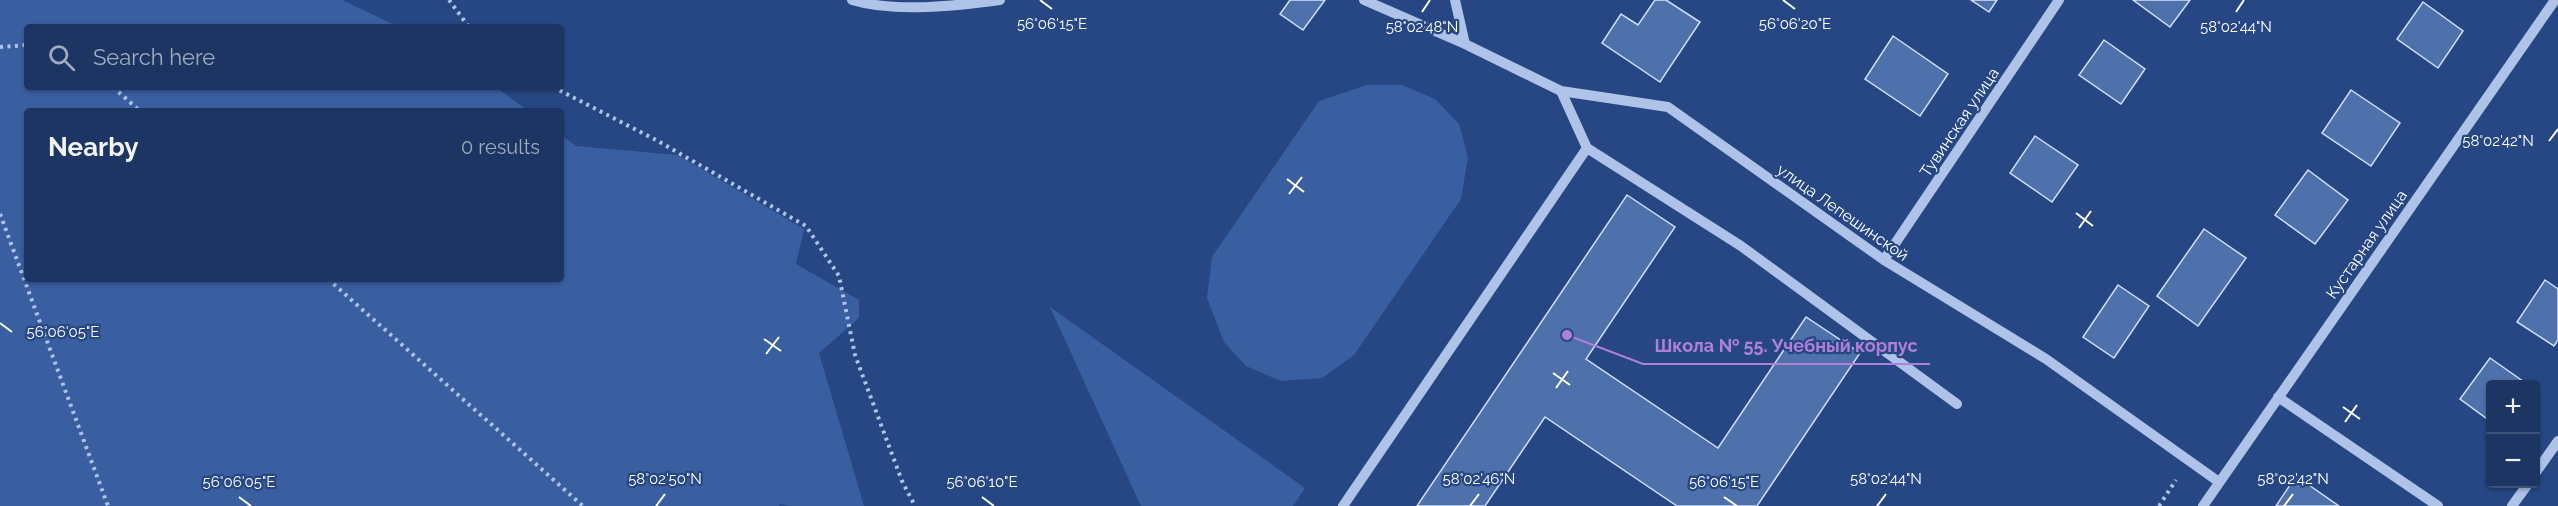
<!DOCTYPE html>
<html lang="en">
<head>
<meta charset="utf-8">
<style>
  body { margin:0; font-family:Raleway,sans-serif; background:#29406b; color:#f1f3f6 }
  .controls { position:absolute; right:18px; bottom:18px; display:grid; overflow:hidden; border-radius:6px; box-shadow:0 2px 4px #0004 }
  .controls button { width:54px; height:54px; display:grid; place-items:center; padding:0; border:0; border-bottom:2px solid #3a5077; background:#1c3562; color:#f1f3f6; font:30px sans-serif }
  .list { margin:0; padding:0; list-style:none }
  h2 { display:flex; justify-content:space-between; align-items:center; height:78px; margin:0; padding:0 24px; font-size:26px }
  h2 small { font-size:20px; font-weight:400; color:#a0abbe }
  .icon { flex:none; width:33px; height:33px; fill:none; stroke:currentColor; stroke-width:2; stroke-linecap:round; stroke-linejoin:round }
  .map { position:relative; flex:none; width:2558px; height:506px; overflow:hidden }
  .search { position:absolute; background:#1c3562; box-shadow:0 2px 4px #0004; left:24px; top:24px; width:540px; height:66px; display:flex; align-items:center; gap:15px; box-sizing:border-box; padding:0 21px; border-radius:6px; color:#a0abbe; font-size:22px }
  .panel { position:absolute; background:#1c3562; box-shadow:0 2px 4px #0004; left:24px; top:108px; width:540px; height:174px; border-radius:6px }
  .map>svg:first-child { display:block }
  .green { fill:#3a5fa0 }
  .building { fill:#4e70ab; stroke:#d2dff6; stroke-width:1.5 }
  .lines { fill:none; stroke-linecap:round; stroke-linejoin:round }
  .path { stroke:#aec3e7; stroke-width:4; stroke-dasharray:3 4.5; stroke-linecap:butt }
  .minor { stroke:#aec3e7; stroke-width:10 }
  .ticks { fill:none; stroke:#fff; stroke-width:2 }
  .labels { text-anchor:middle; stroke-width:4.5; stroke-linejoin:round; paint-order:stroke }
  .street-label { font-size:16px; fill:#fff; stroke:#264783 }
  .ticks-label { font-size:15px; text-anchor:middle; fill:#fff; stroke:#264783; stroke-width:4.5; stroke-linejoin:round; paint-order:stroke }
  .leader { fill:none; stroke:#b080d9; stroke-width:2 }
  .callout-dot { fill:#b080d9; stroke:#264783; stroke-width:2 }
  .callout-label { font-size:18px; text-anchor:middle; font-weight:bold; fill:#b080d9; stroke:#264783; stroke-width:4.5; stroke-linejoin:round; paint-order:stroke }
</style>
</head>
<body>
<div class="map">
<svg width="2558" height="506" viewBox="0 0 2558 506">
  <rect width="100%" height="100%" fill="#264783"/>
  <path class="green" d="M0 0H342L399 27H27V87H496L528 111H27V279H561V135L576 146 678 155 804 229 796 264 859 300V318L819 353 864 506H790L780 504 779 506H0Z
    M1367 85H1402L1435 99 1459 124 1468 157 1461 199 1354 355 1322 378 1281 381 1246 366 1224 342 1207 298 1212 257 1319 101Z
    M1050 307 1305 488 1293 506H1141Z"/>
  <path class="building" d="M1290 0H1325L1303 30 1280 14Z
    M1655 0H1666L1700 22 1660 82 1602 43 1621 14 1638 25Z
    M1971 0H1997L1989 12Z
    M2133 0H2190L2170 27Z
    M2423 2 2463 31 2438 68 2397 39Z
    M1893 36 1948 74 1920 116 1865 79Z
    M2104 40 2145 69 2121 104 2079 75Z
    M2351 90 2400 123 2371 166 2322 133Z
    M2035 136 2078 165 2052 202 2010 173Z
    M2308 170 2348 200 2315 244 2275 215Z
    M1627 195 1675 227 1586 359 1718 448 1806 317 1860 353 1757 506H1677L1545 417 1485 506H1417Z
    M2204 229 2246 258 2198 326 2157 296Z
    M2545 280 2558 289V340L2554 346 2517 322Z
    M2118 285 2149 306 2114 358 2083 337Z
    M2490 358 2527 384H2490V421L2460 399Z
    M2296 476 2339 506H2276Z"/>
  <g class="lines">
    <path class="path" d="M449 0 469 27
      M0 47 27 45
      M113 87 140 111
      M553 87 658 141 806 226 839 276 855 355 902 481 915 506
      M0 214 108 506
      M328 279 583 506
      M2159 506 2176 480"/>
    <path class="minor" d="M852 0C895 13 955 6 1000 0
      M1364 0 1465 44
      M1455 0 1465 44 1561 91 1668 107 1884 260 2046 359 2219 482
      M1587 148 1741 246 1957 404
      M1884 260 2059 0
      M2278 397 2438 506
      M2536 472 2558 441
      M1343 506 1587 148 1561 91
      M2203 506 2555 0
      M2512 506 2528 484"/>
  </g>
  <path class="ticks" d="M1040 0 1052 9M1783 0 1795 9M1422 12 1430 0M2236 12 2244 0M2549 141 2558 129M1287 179 1304 192M1289 194 1302 177M2076 213 2093 226M2079 228 2091 211M0 323 12 332M764 339 781 351M766 354 779 337M1553 373 1570 385M1556 388 1568 371M2343 407 2360 419M2345 422 2357 405M239 497 251 506M982 497 994 506M1724 497 1737 506M656 506 665 494M1470 506 1479 494M1877 506 1886 494M2284 506 2293 494"/>
  <g class="labels">
    <g class="street-label">
      <text transform="translate(1959 122) rotate(-56)" y="6">Тувинская улица</text>
      <text transform="translate(1843 212) rotate(35)" y="6">улица Лепешинской</text>
      <text transform="translate(2366 244) rotate(-55)" y="6">Кустарная улица</text>
    </g>
  </g>
  <g class="ticks-label">
    <text x="1052" y="29">56°06'15"E</text>
    <text x="1795" y="29">56°06'20"E</text>
    <text x="1422" y="32">58°02'48"N</text>
    <text x="2236" y="32">58°02'44"N</text>
    <text x="2498" y="146">58°02'42"N</text>
    <text x="63" y="337">56°06'05"E</text>
    <text x="665" y="484">58°02'50"N</text>
    <text x="1479" y="484">58°02'46"N</text>
    <text x="1886" y="484">58°02'44"N</text>
    <text x="2293" y="484">58°02'42"N</text>
    <text x="239" y="487">56°06'05"E</text>
    <text x="982" y="487">56°06'10"E</text>
    <text x="1724" y="487">56°06'15"E</text>
  </g>
  <path class="leader" d="M1567 335L1643 364H1930"/>
  <circle class="callout-dot" cx="1567" cy="335" r="6"/>
  <g class="callout-label">
    <text x="1786" y="352">Школа № 55. Учебный корпус</text>
  </g>
</svg>
<div class="controls">
<button>+</button>
<button>−</button>
</div>
<div class="search"><svg class="icon" aria-label="search" viewBox="0 0 24 24"><circle cx="10" cy="10" r="6"/><path d="M15 15l6 6"/></svg>Search here</div>
<section class="panel">
<h2>Nearby<small>0 results</small></h2>
<ul class="list">
</ul>
</section>
</div>
</body>
</html>
